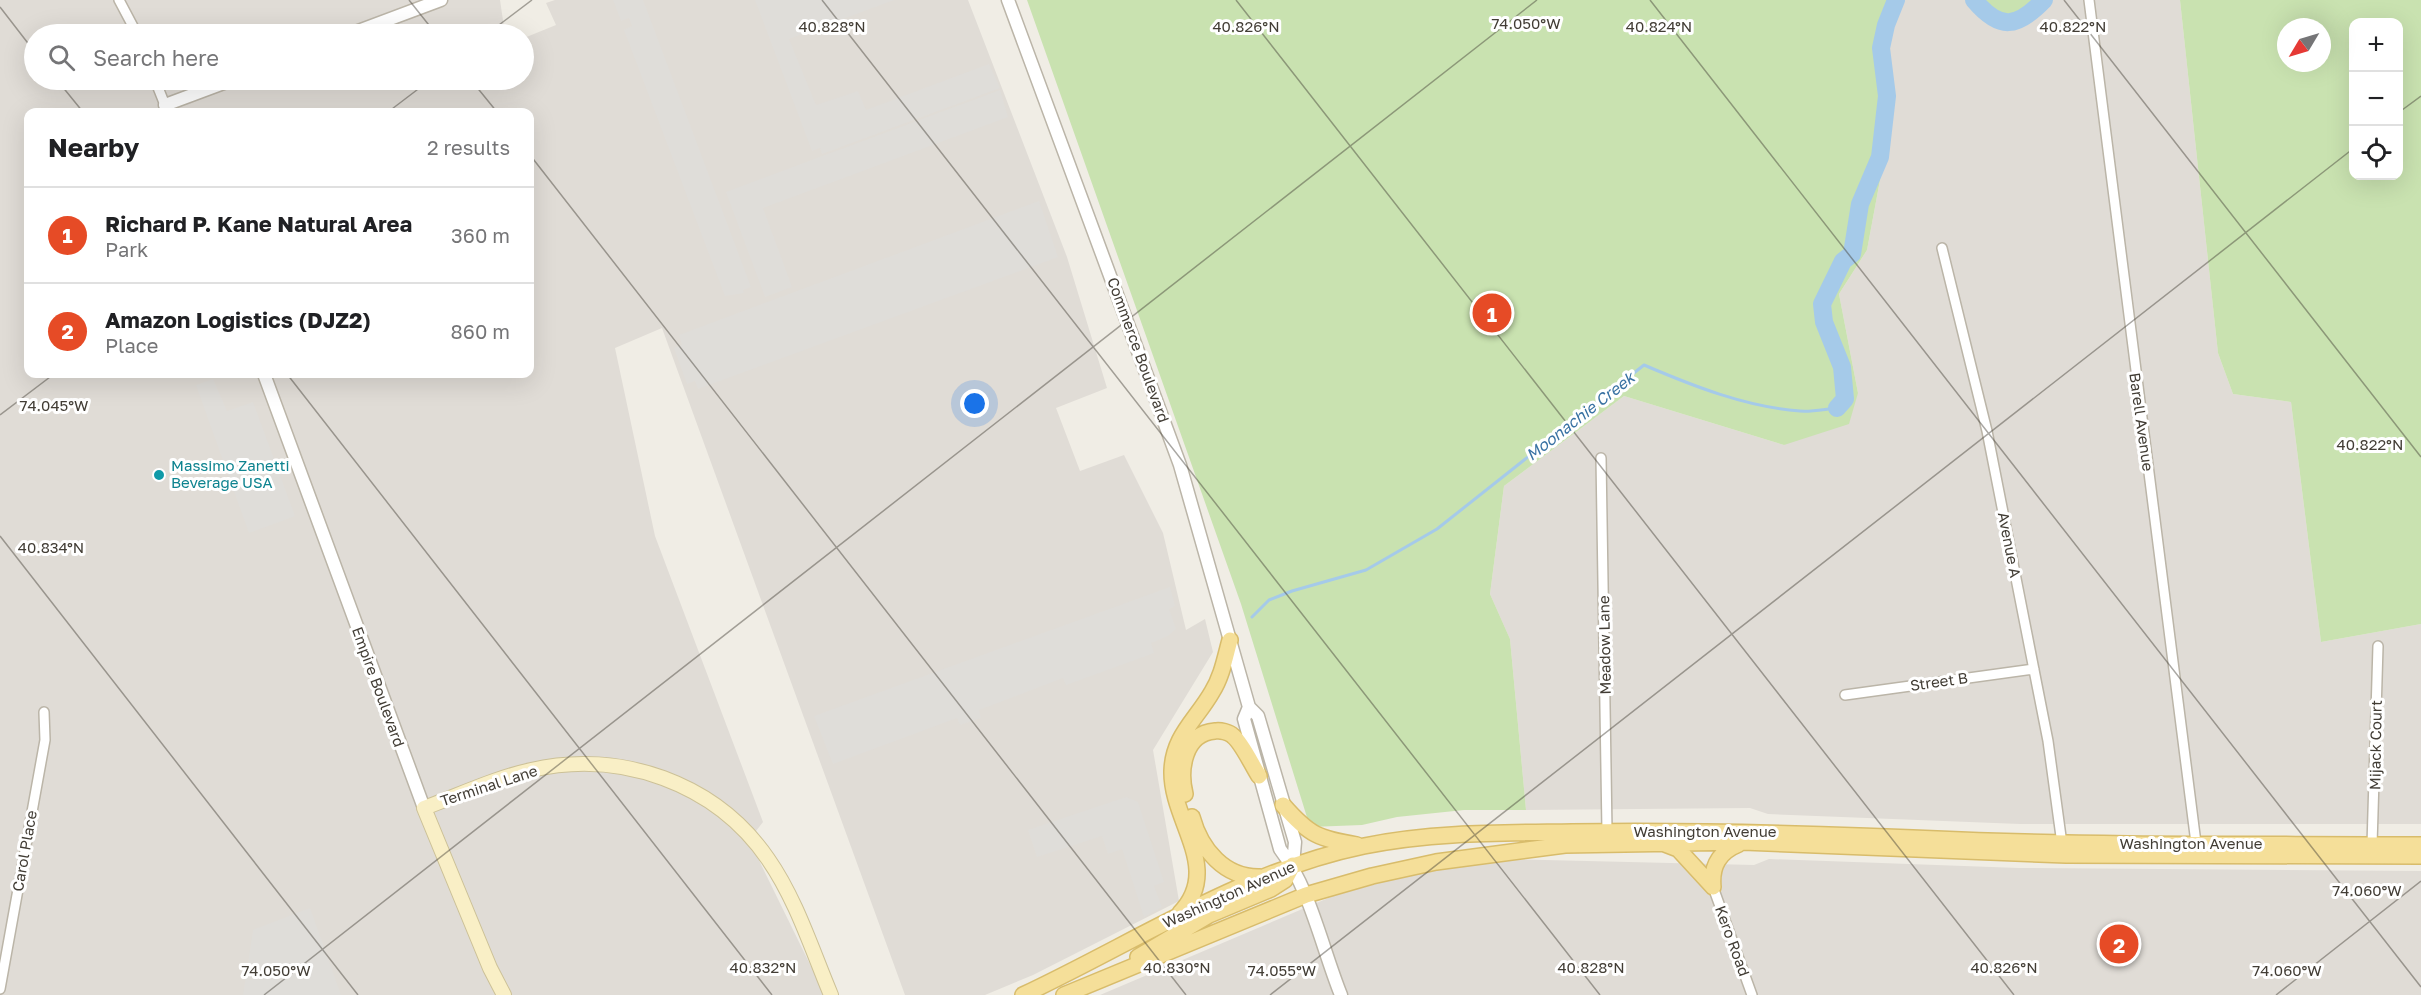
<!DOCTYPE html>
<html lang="en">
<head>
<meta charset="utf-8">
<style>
  body { margin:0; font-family:"Golos Text",sans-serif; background:#f2f2f2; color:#202124 }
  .controls { position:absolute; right:18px; top:18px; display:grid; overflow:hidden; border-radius:12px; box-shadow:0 6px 24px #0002 }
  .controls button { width:54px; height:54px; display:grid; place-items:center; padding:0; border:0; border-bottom:2px solid #e0e0e0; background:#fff; color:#202124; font:30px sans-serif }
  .compass { position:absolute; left:2277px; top:18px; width:54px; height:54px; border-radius:50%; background:#fff; box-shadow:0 6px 24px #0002; rotate:232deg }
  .you { position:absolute; left:975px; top:404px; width:21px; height:21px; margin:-15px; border:4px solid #fff; border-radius:50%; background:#1a73e8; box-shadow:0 0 0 9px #1a73e833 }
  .badge { display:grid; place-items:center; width:39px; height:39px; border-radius:50%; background:#e64b26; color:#fff; font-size:20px; font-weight:700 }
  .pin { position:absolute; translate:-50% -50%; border:3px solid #fff; box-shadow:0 2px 6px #0006 }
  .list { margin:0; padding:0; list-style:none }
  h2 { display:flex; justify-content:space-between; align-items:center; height:78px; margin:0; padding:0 24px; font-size:26px }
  h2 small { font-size:20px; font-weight:400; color:#757577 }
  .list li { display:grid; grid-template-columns:39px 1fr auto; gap:18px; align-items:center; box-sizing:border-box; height:96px; padding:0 24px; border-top:2px solid #e0e0e0 }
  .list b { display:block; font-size:22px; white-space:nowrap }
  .list p { margin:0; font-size:20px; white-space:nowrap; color:#757577 }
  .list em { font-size:20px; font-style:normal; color:#757577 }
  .icon { flex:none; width:33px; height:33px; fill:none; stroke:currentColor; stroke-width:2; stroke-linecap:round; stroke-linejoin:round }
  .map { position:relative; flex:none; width:2421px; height:995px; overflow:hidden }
  .search { position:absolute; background:#fff; box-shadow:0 6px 24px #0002; left:24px; top:24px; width:510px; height:66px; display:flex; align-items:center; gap:15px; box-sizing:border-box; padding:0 21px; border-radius:33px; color:#757577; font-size:22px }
  .panel { position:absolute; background:#fff; box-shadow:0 6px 24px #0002; left:24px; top:108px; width:510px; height:270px; border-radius:12px }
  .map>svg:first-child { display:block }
  .industrial { fill:#e0dcd6; fill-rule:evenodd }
  .green { fill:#c9e2b0; fill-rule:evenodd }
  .parking { fill:#dfddd9 }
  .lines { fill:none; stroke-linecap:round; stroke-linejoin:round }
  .stream { stroke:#a5cae9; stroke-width:3 }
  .river { stroke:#a5cae9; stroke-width:18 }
  .minor-casing { stroke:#bbb5a8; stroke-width:12 }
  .tertiary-casing { stroke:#bbb5a8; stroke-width:15 }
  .secondary-casing { stroke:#ccc197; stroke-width:16 }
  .primary-casing { stroke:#d8bc6b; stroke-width:18 }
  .minor { stroke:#fff; stroke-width:9 }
  .tertiary { stroke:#fff; stroke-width:12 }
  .secondary { stroke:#f9efc6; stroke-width:14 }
  .primary { stroke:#f5df99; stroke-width:15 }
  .ticks { fill:none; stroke:#423d35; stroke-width:1.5; stroke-opacity:0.45 }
  .culture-dot { fill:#0f9aa8; stroke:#fff; stroke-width:2 }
  .labels { text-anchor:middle; stroke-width:6; stroke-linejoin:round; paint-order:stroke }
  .street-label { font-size:15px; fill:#423d35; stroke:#fff }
  .culture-label { font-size:15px; fill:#0d838f; stroke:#fff; text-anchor:start }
  .water-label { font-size:16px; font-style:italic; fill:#3972a3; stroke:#fff }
  .ticks-label { font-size:15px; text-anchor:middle; fill:#423d35; stroke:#fff; stroke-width:6; stroke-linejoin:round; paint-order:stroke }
</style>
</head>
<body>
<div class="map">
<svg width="2421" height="995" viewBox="0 0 2421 995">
  <rect width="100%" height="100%" fill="#f0ede5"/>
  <path class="industrial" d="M0 0H500L505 34H34V80H524V38L556 25 546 3 555 0H968L1067 257 1107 388 1056 408 1080 471 1124 455 1163 533 1186 630 1205 619 1213 652 1153 750 1179 901 1033 975 985 995H905L662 328 615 348 655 536 763 822 749 840 825 995H0ZM28 112H530V374H28Z
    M1892 0H2180L2218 353 2233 394 2291 402 2321 642 2421 624V824H2020L1768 814 1750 808 1526 810 1510 639 1490 594 1504 486 1624 396 1784 445 1858 393 1839 294 1867 250 1888 137 1876 26Z
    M1508 859 1754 865 1769 859 2019 868 2421 871V995H1100L1333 896 1416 872Z"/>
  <path class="green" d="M1027 0H1896L1886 25 1881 48 1887 96 1888 137 1867 250 1839 294 1858 393 1849 424 1784 445 1624 396 1504 486 1490 594 1510 639 1526 810H1464L1397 817 1362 825 1310 827 1241 604Z
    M1974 0H2044C2017 28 2000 31 1974 0Z
    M2180 0H2421V624L2321 642 2291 402 2233 394 2218 353ZM2398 22V176H2354V22ZM2286 27H2322V63H2286Z"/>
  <path class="parking" d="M613 0H643L751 287 743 290 744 293 725 296 624 30 632 26 629 18 621 21Z
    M755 0H894L789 39 816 105 858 91 866 110 989 64 1000 88 822 154 820 148 812 151Z
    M1000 90 1008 117 763 208 792 287 765 297 726 192Z
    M1039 201 1058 257 698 389 695 381 687 384 674 348 682 345 679 335Z
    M213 379 227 411 253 402 295 516 249 533 196 385Z
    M1170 587 1175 606 1169 609 1176 629 1168 636 1151 643 1154 653 1066 685 1063 678 979 710 981 718 960 725 957 718 833 764 814 716Z
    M1126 797 1138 802 1164 882 1154 886 1162 907 1144 917 1122 849 1108 854 1102 836 1037 857 1028 830Z
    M310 908 341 995H243L253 930Z"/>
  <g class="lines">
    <path class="stream" d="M1252 617 1269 600 1292 591 1366 570 1437 529 1644 365C1693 386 1746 407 1800 411 1812 412 1825 409 1837 408"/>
    <path class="river" d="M1974 0C2000 31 2017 28 2044 0
      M1837 408 1845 399 1842 367 1824 322 1822 304 1843 261 1852 254 1860 204 1880 157 1887 96 1881 48 1886 25 1896 0"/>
    <defs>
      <path id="minor" d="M119 0 137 34
        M2089 0 2196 843
        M155 80 165 105
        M1942 248 1987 431 2048 741 2062 844
        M1601 458 1607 831
        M1845 695 2034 669
        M2372 845 2378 646
        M1713 887 1752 995
        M0 989 45 740 44 712"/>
      <path id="tertiary" d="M1008 0 1180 465 1249 707 1258 716 1295 842 1293 865
        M350 34 441 0
        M168 112 165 105 232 80
        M264 374 424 808
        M1249 707 1244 719 1280 849C1310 888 1322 948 1341 995"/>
      <path id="secondary" d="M504 995 490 968 424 808C459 795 495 778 531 770 620 749 716 783 768 859 796 899 812 950 831 995"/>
      <path id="primary" d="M1185 794C1179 770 1184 733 1215 731 1220 730 1229 732 1233 736 1242 743 1252 765 1259 776
        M1283 805C1310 836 1318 838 1357 845
        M1192 817C1201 850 1225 878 1260 877
        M1665 844 1678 849 1713 887
        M1713 887C1711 866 1719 852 1739 844
        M1180 913C1223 868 1171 822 1172 771 1173 736 1196 720 1212 692 1222 676 1225 658 1230 640
        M1138 957 1209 915 1271 889 1285 880 1293 865
        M1023 995C1134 943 1242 871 1364 846 1433 832 1503 833 1572 832 1702 830 1831 834 1961 840 2114 846 2268 844 2421 845
        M1064 995 1306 895 1372 876 1436 862 1565 845 1743 842 2066 855 2421 856"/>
    </defs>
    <use href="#minor" class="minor-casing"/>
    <use href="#tertiary" class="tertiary-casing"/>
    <use href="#secondary" class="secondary-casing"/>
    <use href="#primary" class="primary-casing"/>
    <use href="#minor" class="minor"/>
    <use href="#tertiary" class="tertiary"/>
    <use href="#secondary" class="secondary"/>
    <use href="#primary" class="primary"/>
  </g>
  <path class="ticks" d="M409 0 436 34M822 0 1600 995M1236 0 2014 995M1650 0 2421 987M2064 0 2421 457M0 7 34 51M487 34 532 0M57 80 83 112M471 80 497 112M388 112 430 80M2398 113 2421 96M530 155 1186 995M287 374 772 995M0 415 54 374M0 536 358 995M264 995 1537 0M1270 995 2354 148M2276 995 2421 881"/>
  <circle class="culture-dot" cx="159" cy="475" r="6"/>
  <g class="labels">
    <g class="street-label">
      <text transform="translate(1138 350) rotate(70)" y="5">Commerce Boulevard</text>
      <text transform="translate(2141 422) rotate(82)" y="5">Barell Avenue</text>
      <text transform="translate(2009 545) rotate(79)" y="5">Avenue A</text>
      <text transform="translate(1605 645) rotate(-91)" y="5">Meadow Lane</text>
      <text transform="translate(1939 682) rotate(-8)" y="5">Street B</text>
      <text transform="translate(378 687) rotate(70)" y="5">Empire Boulevard</text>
      <text transform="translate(2376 745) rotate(-89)" y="5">Mijack Court</text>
      <text transform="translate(489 786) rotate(-18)" y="5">Terminal Lane</text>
      <text x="1705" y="837">Washington Avenue</text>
      <text x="2191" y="849">Washington Avenue</text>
      <text transform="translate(25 851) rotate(-80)" y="5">Carol Place</text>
      <text transform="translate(1229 895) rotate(-24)" y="5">Washington Avenue</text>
      <text transform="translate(1732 941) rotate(70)" y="5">Kero Road</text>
    </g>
    <g class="culture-label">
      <text x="171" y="471">Massimo Zanetti<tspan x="171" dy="17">Beverage USA</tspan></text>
    </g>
    <g class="water-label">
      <text transform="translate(1580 416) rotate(-38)" y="6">Moonachie Creek</text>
    </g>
  </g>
  <g class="ticks-label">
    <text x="1526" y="29">74.050°W</text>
    <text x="2073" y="32">40.822°N</text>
    <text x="832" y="32">40.828°N</text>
    <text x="1246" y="32">40.826°N</text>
    <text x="1659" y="32">40.824°N</text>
    <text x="54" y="411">74.045°W</text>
    <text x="2370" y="450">40.822°N</text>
    <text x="51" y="553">40.834°N</text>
    <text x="2367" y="896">74.060°W</text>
    <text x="763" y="973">40.832°N</text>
    <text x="1177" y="973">40.830°N</text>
    <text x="1591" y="973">40.828°N</text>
    <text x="2004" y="973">40.826°N</text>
    <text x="276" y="976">74.050°W</text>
    <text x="1282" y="976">74.055°W</text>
    <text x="2287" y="976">74.060°W</text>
  </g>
</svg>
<div class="controls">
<button>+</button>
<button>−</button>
<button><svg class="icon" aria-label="locate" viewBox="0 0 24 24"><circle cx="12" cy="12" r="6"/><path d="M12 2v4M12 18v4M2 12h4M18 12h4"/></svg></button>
</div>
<svg class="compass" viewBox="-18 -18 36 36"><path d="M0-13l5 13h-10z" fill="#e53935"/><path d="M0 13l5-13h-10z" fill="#757577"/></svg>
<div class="you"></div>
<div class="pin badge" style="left:1492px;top:313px">1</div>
<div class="pin badge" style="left:2119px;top:944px">2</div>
<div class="search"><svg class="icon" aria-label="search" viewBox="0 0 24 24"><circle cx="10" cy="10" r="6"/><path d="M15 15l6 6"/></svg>Search here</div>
<section class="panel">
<h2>Nearby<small>2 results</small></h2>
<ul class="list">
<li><span class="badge">1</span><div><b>Richard P. Kane Natural Area</b><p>Park</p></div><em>360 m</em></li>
<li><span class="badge">2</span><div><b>Amazon Logistics (DJZ2)</b><p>Place</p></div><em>860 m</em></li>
</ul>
</section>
</div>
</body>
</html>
